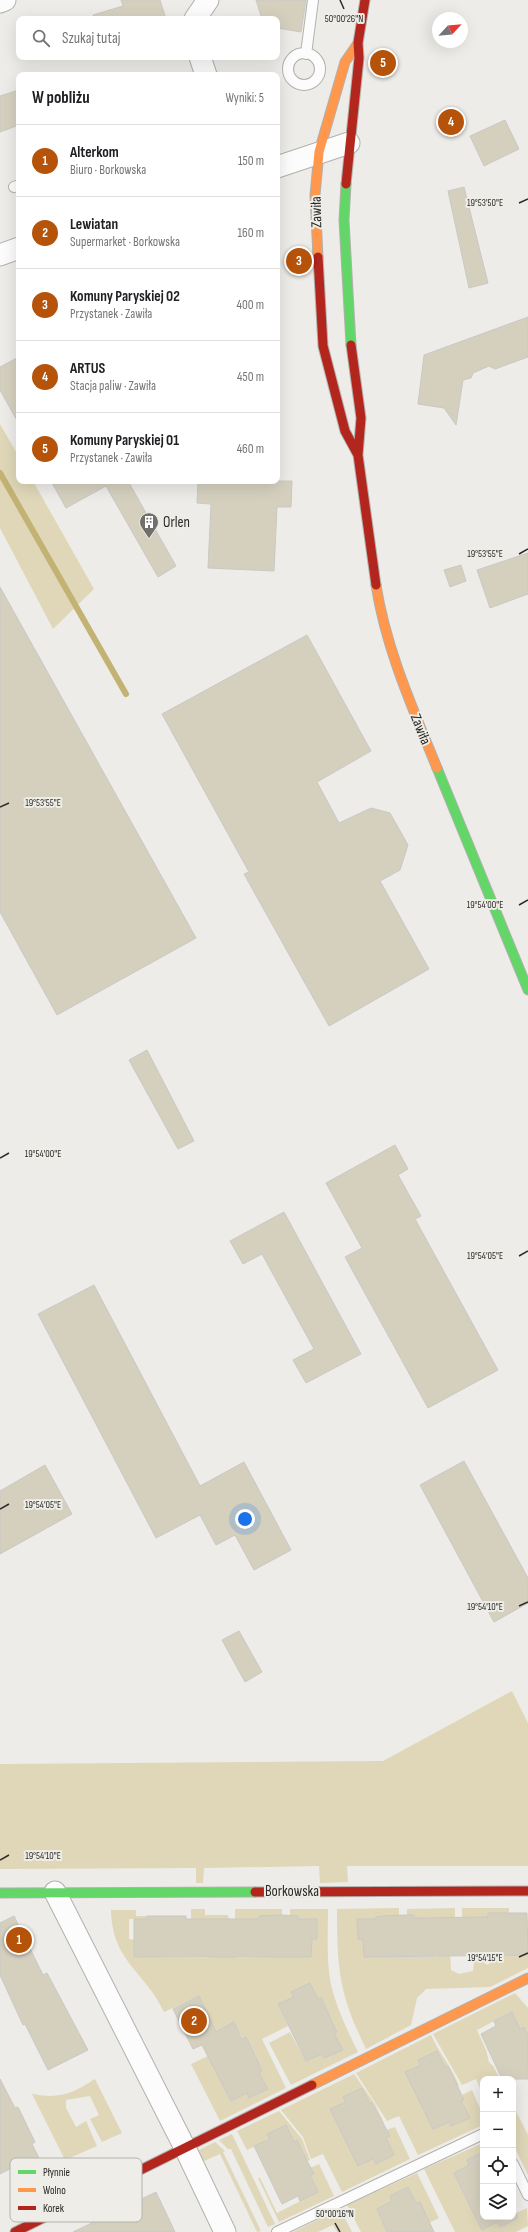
<!DOCTYPE html>
<html lang="pl">
<head>
<meta charset="utf-8">
<style>
  body { margin:0; font-family:"Sofia Sans Condensed",sans-serif; background:#f2f2f2; color:#202124 }
  .controls { position:absolute; right:12px; bottom:12px; display:grid; overflow:hidden; border-radius:8px; box-shadow:0 4px 16px #0002 }
  .controls button { width:36px; height:36px; display:grid; place-items:center; padding:0; border:0; border-bottom:1px solid #e0e0e0; background:#fff; color:#202124; font:20px sans-serif }
  .compass { position:absolute; left:432px; top:12px; width:36px; height:36px; border-radius:50%; background:#fff; box-shadow:0 4px 16px #0002; rotate:64deg }
  .you { position:absolute; left:245px; top:1519px; width:14px; height:14px; margin:-10px; border:3px solid #fff; border-radius:50%; background:#1a73e8; box-shadow:0 0 0 6px #1a73e833 }
  .badge { display:grid; place-items:center; width:26px; height:26px; border-radius:50%; background:#b45309; color:#fff; font-size:13px; font-weight:700 }
  .pin { position:absolute; translate:-50% -50%; border:2px solid #fff; box-shadow:0 1px 4px #0006 }
  .list { margin:0; padding:0; list-style:none }
  h2 { display:flex; justify-content:space-between; align-items:center; height:52px; margin:0; padding:0 16px; font-size:17px }
  h2 small { font-size:13px; font-weight:400; color:#757577 }
  .list li { display:grid; grid-template-columns:26px 1fr auto; gap:12px; align-items:center; box-sizing:border-box; height:72px; padding:0 16px; border-top:1px solid #e0e0e0 }
  .list b { display:block; font-size:15px; white-space:nowrap }
  .list p { margin:0; font-size:13px; white-space:nowrap; color:#757577 }
  .list em { font-size:13px; font-style:normal; color:#757577 }
  .icon { flex:none; width:22px; height:22px; fill:none; stroke:currentColor; stroke-width:2; stroke-linecap:round; stroke-linejoin:round }
  .map { position:relative; flex:none; width:528px; height:2232px; overflow:hidden }
  .search { position:absolute; background:#fff; box-shadow:0 4px 16px #0002; left:16px; top:16px; width:264px; height:44px; display:flex; align-items:center; gap:10px; box-sizing:border-box; padding:0 14px; border-radius:8px; color:#757577; font-size:15px }
  .panel { position:absolute; background:#fff; box-shadow:0 4px 16px #0002; left:16px; top:72px; width:264px; height:412px; border-radius:8px }
  .map>svg:first-child { display:block }
  .green { fill:#dfd7b8 }
  .lines { fill:none; stroke-linecap:round; stroke-linejoin:round }
  .stream { stroke:#c2b273; stroke-width:6 }
  .building { fill:#d5d0be; stroke:#c9c8c5 }
  .lane-casing { stroke:#b2b1ae; stroke-width:12 }
  .street-casing { stroke:#b2b1ae; stroke-width:23 }
  .fast-casing { stroke:#b2b1ae; stroke-width:11 }
  .slow-casing { stroke:#b2b1ae; stroke-width:11 }
  .jam-casing { stroke:#b2b1ae; stroke-width:11 }
  .lane { stroke:#fcfcfc; stroke-width:10 }
  .street { stroke:#fcfcfc; stroke-width:21 }
  .fast { stroke:#63d668; stroke-width:9 }
  .slow { stroke:#ff974d; stroke-width:9 }
  .jam { stroke:#b3261e; stroke-width:9 }
  .ticks { fill:none; stroke:#2c2b29; stroke-width:1.5 }
  .labels { text-anchor:middle; stroke-width:4; stroke-linejoin:round; paint-order:stroke }
  .street-label { font-size:15px; fill:#2c2b29; stroke:#eeede7 }
  .poi-label { font-size:15px; fill:#2c2b29; stroke:#eeede7; text-anchor:start }
  .key { fill:#eeede7; stroke:#b4b3ae; stroke-width:1 }
  .key-label { font-size:11px; fill:#2c2b29 }
  .ticks-label { font-size:10px; text-anchor:middle; fill:#2c2b29; stroke:#eeede7; stroke-width:4; stroke-linejoin:round; paint-order:stroke }
</style>
</head>
<body>
<div class="map">
<svg width="528" height="2232" viewBox="0 0 528 2232">
  <rect width="100%" height="100%" fill="#edece8"/>
  <path class="green" d="M0 424 19 457V481H33L94 589 53 629 0 528Z
    M512 1691 528 1723V1866H347L348 1882 320 1883 319 1866 204 1868 203 1883H196V1868L0 1869V1764L383 1761Z
    M399 1908V1918H390V1915H376V1919H357L358 1939 363 1940 364 1957H438L439 1951H450L451 1970 459 1974 473 1971 475 1955H484V1962L487 1965 494 1961 495 1956 528 1955V1968L490 1987 426 1989 417 1998 411 2025 366 2049C339 1994 337 1969 337 1909Z
    M455 1908V1917L415 1918 414 1915H407V1909Z
    M462 1908H509V1917L488 1913V1917H462Z
    M191 1909H205V1915H228L229 1919H191Z
    M235 1909H282V1919L274 1916H259V1919H235Z
    M290 1909H328C328 1935 326 1963 332 1989 338 2011 348 2032 358 2052L291 2085 269 2043 290 2032 306 2061 322 2054 324 2058 342 2049 334 2033 337 2031 321 1998 318 1999 310 1983 291 1992 294 1997 278 2004 288 2026 262 2039 286 2088 220 2121 191 2064 208 2056 231 2101 247 2093 250 2098 268 2089 259 2073 262 2071 234 2023 216 2032 199 1996 164 2012C145 1971 112 1962 111 1910H136V1916H147V1919H129V1939L134 1940 135 1957 209 1958V1953H236L237 1958 311 1956 312 1939H317V1919H298V1916H290Z
    M515 1993 528 2008V2036L524 2027 520 2029 512 2012 477 2030 486 2050 489 2062 493 2066 500 2079H483V2095L476 2079 462 2085 433 2034Z
    M431 2035C439 2053 452 2067 459 2086L455 2088 454 2079 448 2066 445 2067 437 2051 419 2060 421 2065 406 2072 433 2129 449 2122 451 2126 469 2118 461 2101 464 2100 462 2095 472 2090 483 2115V2125L418 2155 399 2116 387 2121 356 2073Z
    M354 2074 375 2104 384 2123 380 2125 379 2116 373 2103 370 2104 362 2088 344 2097 346 2102 330 2109 358 2166 373 2159 376 2164 394 2155 386 2138 389 2137 386 2130 395 2127 410 2159 342 2192 323 2154 311 2159 303 2137 281 2110Z
    M95 2079 122 2133 102 2142 90 2119 99 2115 90 2096 66 2100V2108L76 2127 86 2121 97 2146 65 2160 32 2094C61 2099 71 2094 95 2079Z
    M513 2105 528 2135V2175L513 2144Z
    M279 2111 302 2139 310 2160 304 2162 303 2153 297 2140 294 2142 286 2125 267 2134 270 2139 247 2150 237 2131Z
    M232 2134 275 2224 268 2227 231 2149H228L219 2140Z
    M215 2142 225 2151 223 2152 261 2231 257 2232 220 2154 202 2162 197 2151Z
    M483 2143V2152L467 2160 469 2165 454 2173 482 2230 497 2222 500 2227 518 2218 516 2213 527 2208 528 2226 516 2232H455L424 2169Z
    M319 2164 334 2196 279 2222 258 2178H260L277 2213 318 2192 310 2175 313 2174 310 2168Z
    M417 2173 439 2218 427 2224 420 2202 416 2203 408 2187 390 2196 392 2201 377 2209 387 2232H361L347 2205Z
    M340 2209 352 2232H337L333 2225 318 2232H293Z"/>
  <g class="lines">
    <path class="stream" d="M0 473 126 694"/>
  </g>
  <path class="building" d="M121 0H160L166 19H94L93 15 123 6Z
    M256 0H306L301 32 277 28V19H262Z
    M19 90V125L0 132V96Z
    M505 120 519 149 484 166 470 136Z
    M464 187 488 283 469 288 448 191Z
    M528 317V357L495 369 489 366 473 373 471 378 463 380 456 425 444 408 418 404 424 355Z
    M19 357V424L0 390V367Z
    M51 481H128L176 566 158 577 106 486 66 508Z
    M198 481H292L291 507H277L274 571 208 568 211 504 197 503Z
    M528 553V594L490 608 477 570Z
    M461 565 466 581 450 587 444 570Z
    M0 587 196 938 57 1015 0 912Z
    M307 635 371 751 317 782 339 823 371 808 390 813 408 845 400 870 380 881 429 969 329 1026 244 874 249 872 162 714Z
    M147 1050 194 1141 178 1149 129 1060Z
    M395 1145 408 1169 398 1175 421 1216 415 1219 498 1370 428 1408 345 1257 362 1248 326 1183Z
    M284 1212 361 1354 306 1383 293 1360 314 1349 262 1254 243 1264 230 1241Z
    M94 1285 200 1486 244 1462 291 1550 254 1570 235 1535 216 1545 200 1515 156 1538 38 1314Z
    M464 1461 528 1578V1603L494 1622 420 1485Z
    M45 1465 72 1514 0 1554V1491Z
    M239 1631 262 1672 245 1682 222 1640Z
    M488 1913H527L528 1955 364 1957 363 1940 358 1939 357 1919H376V1916L407 1915H414L415 1918 488 1917Z
    M281 1915 298 1916V1919H317V1939H312L311 1957H134V1919H147V1916H186V1919H259V1916Z
    M14 1916 43 1975 47 1973 88 2050 48 2070 25 2024 23 2025 0 1975V1923Z
    M310 1983 318 1999 321 1998 337 2032 334 2033 343 2050 324 2058 322 2054 306 2061 278 2004 294 1997 291 1992Z
    M199 1996 216 2032 234 2022 242 2039 246 2037 262 2071 259 2073 268 2089 249 2098 247 2093 231 2101 202 2045 193 2049 173 2009Z
    M512 2012 520 2029 524 2027 528 2036V2079H502L481 2034 496 2026 494 2021Z
    M437 2051 445 2067 448 2066 464 2100 461 2101 470 2118 451 2126 449 2122 433 2129 405 2072 421 2065 418 2060Z
    M0 2079 15 2108 18 2107 35 2142 32 2144 40 2160 22 2169 20 2164 0 2174Z
    M362 2088 370 2104 372 2103 390 2136 386 2138 394 2155 376 2164 373 2159 358 2166 330 2109 346 2102 343 2097Z
    M286 2125 294 2142 297 2140 303 2153 314 2174 310 2175 318 2192 300 2201 298 2196 282 2204 254 2146 270 2139 267 2134Z
    M483 2152V2217H513V2207L518 2218 500 2227 497 2222 482 2230 454 2173 469 2165 467 2160Z
    M408 2187 416 2203 420 2202 434 2232H387L377 2209 392 2201 390 2196Z
    M156 2192 175 2232H73Z"/>
  <g class="lines">
    <defs>
      <path id="lane" d="M288 69a16 16 0 1 1 32 0a16 16 0 1 1-32 0Z
        M306 54 313 0
        M14 187 19 185
        M513 2164 528 2195
        M277 2232 483 2134"/>
      <path id="street" d="M0 2 5 0
        M195 19 208 0
        M200 57 206 75
        M277 167 349 143
        M0 255 19 248
        M55 1892 185 2148 225 2232"/>
      <path id="fast" d="M346 184 344 220 351 345
        M437 768 528 990
        M0 1893 255 1892"/>
      <path id="slow" d="M318 257 315 195 319 152 345 62 356 46
        M376 585C386 649 413 709 437 768
        M312 2085 528 1978"/>
      <path id="jam" d="M346 184 359 58 358 43 365 0
        M318 257 323 346 345 431 358 455
        M351 345 361 418 358 455 376 585
        M255 1892 528 1891
        M15 2232 312 2085"/>
    </defs>
    <use href="#lane" class="lane-casing"/>
    <use href="#street" class="street-casing"/>
    <use href="#fast" class="fast-casing"/>
    <use href="#slow" class="slow-casing"/>
    <use href="#jam" class="jam-casing"/>
    <use href="#lane" class="lane"/>
    <use href="#street" class="street"/>
    <use href="#fast" class="fast"/>
    <use href="#slow" class="slow"/>
    <use href="#jam" class="jam"/>
  </g>
  <path class="ticks" d="M340 0 344 9M519 203 528 199M519 554 528 549M0 807 9 803M519 905 528 900M0 1158 9 1153M519 1256 528 1251M0 1509 9 1504M519 1606 528 1602M0 1860 9 1855M519 1957 528 1953M335 2223 340 2232"/>
  <defs>
    <symbol id="building-pin" viewBox="-11 -11 22 30"><path d="M0 17L-7.5 6A9.5 9.5 0 1 1 7.5 6Z" fill="#706f6c" stroke="#eeede7"/><path d="M-4-6H4V6H1V3H-1V6H-4ZM-2.5-4.3h1.7v1.8h-1.7ZM.8-4.3h1.7v1.8H.8ZM-2.5-1h1.7V.8h-1.7ZM.8-1h1.7V.8H.8Z" fill="#fff"/></symbol>
  </defs>
  <g fill-rule="evenodd">
    <use href="#building-pin" x="138" y="511" width="22" height="30"/>
  </g>
  <g class="labels">
    <g class="street-label">
      <text transform="translate(316 212) rotate(-91)" y="5">Zawiła</text>
      <text transform="translate(421 729) rotate(68)" y="5">Zawiła</text>
      <text x="292" y="1896">Borkowska</text>
    </g>
    <g class="poi-label">
      <text x="163" y="527">Orlen</text>
    </g>
  </g>
  <rect x="10" y="2158" width="132" height="64" rx="6" class="key"/>
  <rect x="18" y="2170" width="18" height="4" fill="#63d668"/>
  <rect x="18" y="2188" width="18" height="4" fill="#ff974d"/>
  <rect x="18" y="2206" width="18" height="4" fill="#b3261e"/>
  <g class="key-label">
    <text x="43" y="2176">Płynnie</text>
    <text x="43" y="2194">Wolno</text>
    <text x="43" y="2212">Korek</text>
  </g>
  <g class="ticks-label">
    <text x="344" y="22">50°00'26"N</text>
    <text x="485" y="206">19°53'50"E</text>
    <text x="485" y="557">19°53'55"E</text>
    <text x="43" y="806">19°53'55"E</text>
    <text x="485" y="908">19°54'00"E</text>
    <text x="43" y="1157">19°54'00"E</text>
    <text x="485" y="1259">19°54'05"E</text>
    <text x="43" y="1508">19°54'05"E</text>
    <text x="485" y="1610">19°54'10"E</text>
    <text x="43" y="1859">19°54'10"E</text>
    <text x="485" y="1961">19°54'15"E</text>
    <text x="335" y="2217">50°00'16"N</text>
  </g>
</svg>
<div class="controls">
<button>+</button>
<button>−</button>
<button><svg class="icon" aria-label="locate" viewBox="0 0 24 24"><circle cx="12" cy="12" r="6"/><path d="M12 2v4M12 18v4M2 12h4M18 12h4"/></svg></button>
<button><svg class="icon" aria-label="layers" viewBox="0 0 24 24"><path d="M12 4l9 5-9 5-9-5zM3 14l9 5 9-5"/></svg></button>
</div>
<svg class="compass" viewBox="-18 -18 36 36"><path d="M0-13l5 13h-10z" fill="#e53935"/><path d="M0 13l5-13h-10z" fill="#757577"/></svg>
<div class="you"></div>
<div class="pin badge" style="left:19px;top:1940px">1</div>
<div class="pin badge" style="left:194px;top:2021px">2</div>
<div class="pin badge" style="left:299px;top:261px">3</div>
<div class="pin badge" style="left:451px;top:122px">4</div>
<div class="pin badge" style="left:383px;top:63px">5</div>
<div class="search"><svg class="icon" aria-label="search" viewBox="0 0 24 24"><circle cx="10" cy="10" r="6"/><path d="M15 15l6 6"/></svg>Szukaj tutaj</div>
<section class="panel">
<h2>W pobliżu<small>Wyniki: 5</small></h2>
<ul class="list">
<li><span class="badge">1</span><div><b>Alterkom</b><p>Biuro · Borkowska</p></div><em>150 m</em></li>
<li><span class="badge">2</span><div><b>Lewiatan</b><p>Supermarket · Borkowska</p></div><em>160 m</em></li>
<li><span class="badge">3</span><div><b>Komuny Paryskiej 02</b><p>Przystanek · Zawiła</p></div><em>400 m</em></li>
<li><span class="badge">4</span><div><b>ARTUS</b><p>Stacja paliw · Zawiła</p></div><em>450 m</em></li>
<li><span class="badge">5</span><div><b>Komuny Paryskiej 01</b><p>Przystanek · Zawiła</p></div><em>460 m</em></li>
</ul>
</section>
</div>
</body>
</html>
